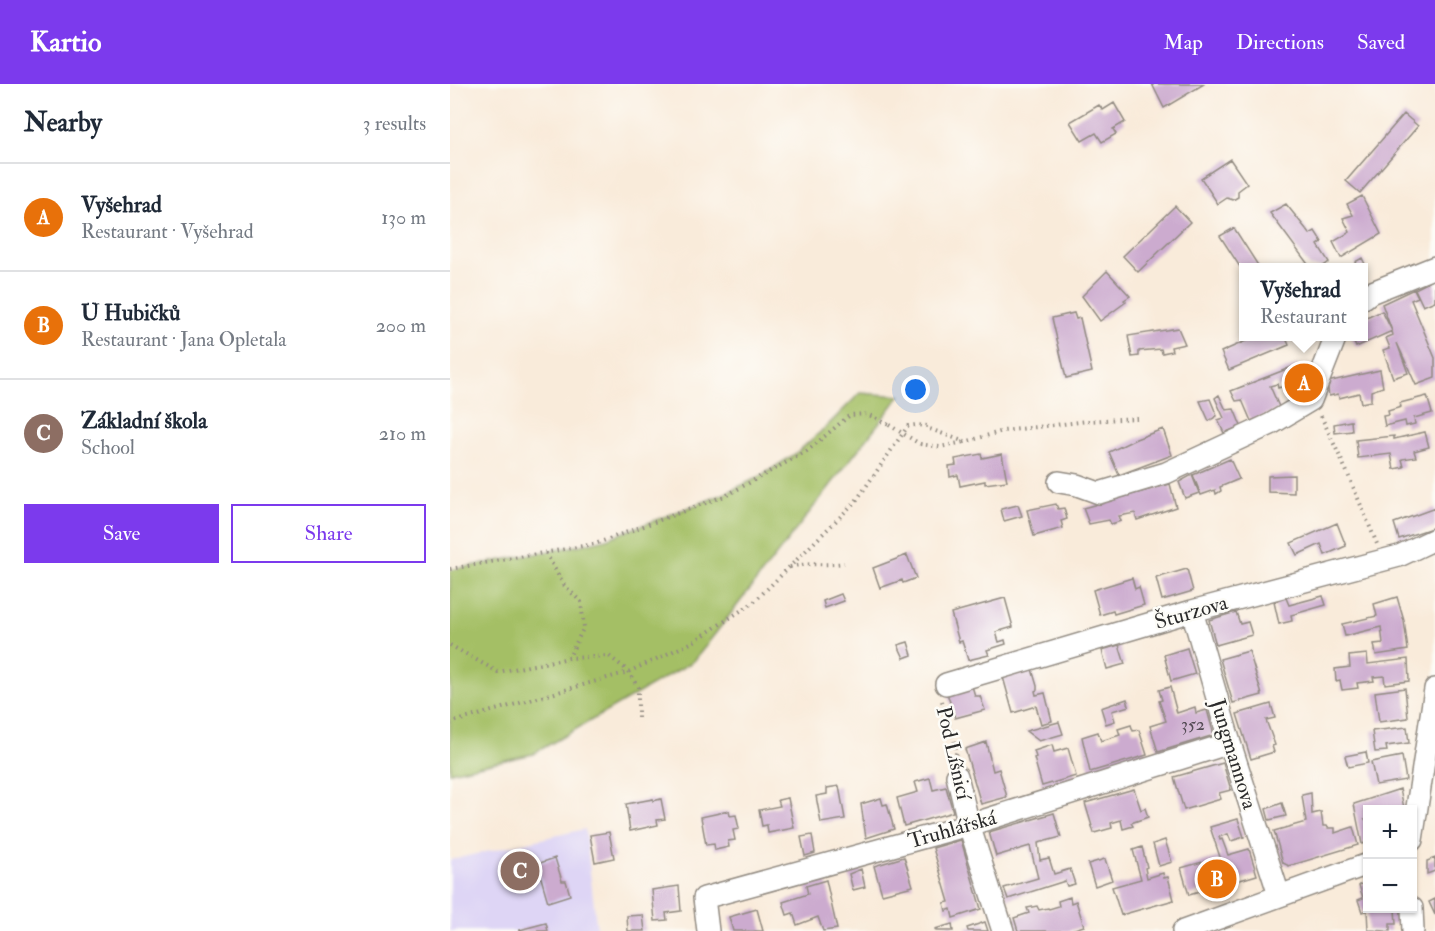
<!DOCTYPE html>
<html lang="en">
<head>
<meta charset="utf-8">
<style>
  body { margin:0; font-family:"IM FELL Double Pica",serif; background:#f6f6f7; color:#1f2937 }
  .controls { position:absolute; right:18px; bottom:18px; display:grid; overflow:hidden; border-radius:0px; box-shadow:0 2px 4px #0004 }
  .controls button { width:54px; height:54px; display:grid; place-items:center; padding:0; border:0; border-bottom:2px solid #e0e1e3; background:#fff; color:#1f2937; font:30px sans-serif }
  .you { position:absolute; left:466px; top:306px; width:21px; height:21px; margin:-15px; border:4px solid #fff; border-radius:50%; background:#1a73e8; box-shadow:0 0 0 9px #1a73e833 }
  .badge { display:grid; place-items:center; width:39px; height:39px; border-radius:50%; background:#7c3aed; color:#fff; font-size:20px; font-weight:700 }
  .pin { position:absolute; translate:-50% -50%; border:3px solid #fff; box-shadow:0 2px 6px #0006 }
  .popup { position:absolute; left:789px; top:179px; width:129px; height:78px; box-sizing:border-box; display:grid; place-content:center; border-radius:0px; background:#fff; filter:drop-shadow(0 2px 4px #0005); font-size:20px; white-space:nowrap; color:#747a83 }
  .popup b { font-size:22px; color:#1f2937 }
  .popup::after { content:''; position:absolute; left:50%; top:100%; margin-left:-12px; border:12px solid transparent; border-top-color:#fff }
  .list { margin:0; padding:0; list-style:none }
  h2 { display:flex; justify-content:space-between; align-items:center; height:78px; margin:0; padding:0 24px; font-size:26px }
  h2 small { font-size:20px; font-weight:400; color:#747a83 }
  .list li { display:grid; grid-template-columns:39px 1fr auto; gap:18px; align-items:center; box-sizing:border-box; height:108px; padding:0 24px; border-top:2px solid #e0e1e3 }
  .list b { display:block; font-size:22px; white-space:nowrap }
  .list p { margin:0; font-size:20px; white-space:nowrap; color:#747a83 }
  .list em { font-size:20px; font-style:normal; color:#747a83 }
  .actions { display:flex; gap:12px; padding:18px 24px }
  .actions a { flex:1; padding:14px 0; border:2px solid #7c3aed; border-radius:0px; text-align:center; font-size:21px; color:#7c3aed }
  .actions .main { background:#7c3aed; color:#fff }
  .map { position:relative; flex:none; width:985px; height:847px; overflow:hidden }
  header { display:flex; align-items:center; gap:36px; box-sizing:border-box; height:84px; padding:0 30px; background:#7c3aed; color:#fff }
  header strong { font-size:28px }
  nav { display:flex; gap:33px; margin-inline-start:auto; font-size:21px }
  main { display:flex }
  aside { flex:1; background:#fff }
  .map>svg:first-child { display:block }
  .built { fill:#ded5f5 }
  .green { fill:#a4bf65; stroke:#687548; stroke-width:1.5 }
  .building { fill:#ccabcf }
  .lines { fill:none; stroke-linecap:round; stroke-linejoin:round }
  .minor-casing { stroke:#928b82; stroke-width:24 }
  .path { stroke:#928b82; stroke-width:4; stroke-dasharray:1.5 4.5; stroke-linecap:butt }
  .minor { stroke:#fff; stroke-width:21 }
  .path-bridge { stroke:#928b82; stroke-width:4; stroke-dasharray:1.5 4.5; stroke-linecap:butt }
  .labels { text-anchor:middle; stroke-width:5; stroke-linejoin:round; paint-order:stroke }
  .number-label { font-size:18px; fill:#534b54 }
  .street-label { font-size:21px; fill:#2b2b2b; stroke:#fdfcf7 }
</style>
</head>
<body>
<header>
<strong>Kartio</strong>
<nav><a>Map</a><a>Directions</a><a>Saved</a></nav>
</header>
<main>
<aside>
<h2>Nearby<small>3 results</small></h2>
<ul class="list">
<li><span class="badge" style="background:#e8710a">A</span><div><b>Vyšehrad</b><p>Restaurant · Vyšehrad</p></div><em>130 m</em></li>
<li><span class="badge" style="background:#e8710a">B</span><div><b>U Hubičků</b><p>Restaurant · Jana Opletala</p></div><em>200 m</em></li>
<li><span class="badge" style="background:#8d6e63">C</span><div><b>Základní škola</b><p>School</p></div><em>210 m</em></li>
</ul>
<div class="actions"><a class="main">Save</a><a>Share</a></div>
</aside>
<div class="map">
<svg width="985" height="847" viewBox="0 0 985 847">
  <rect width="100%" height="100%" fill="#fdfcf7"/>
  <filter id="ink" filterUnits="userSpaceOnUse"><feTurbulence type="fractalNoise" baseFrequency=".0167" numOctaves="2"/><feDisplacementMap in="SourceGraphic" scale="12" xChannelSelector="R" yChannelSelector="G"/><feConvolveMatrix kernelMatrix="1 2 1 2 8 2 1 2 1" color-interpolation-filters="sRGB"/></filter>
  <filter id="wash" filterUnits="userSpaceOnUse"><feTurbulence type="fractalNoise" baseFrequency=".008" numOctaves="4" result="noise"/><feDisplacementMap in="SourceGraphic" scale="24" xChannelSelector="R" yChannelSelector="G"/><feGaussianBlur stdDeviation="1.35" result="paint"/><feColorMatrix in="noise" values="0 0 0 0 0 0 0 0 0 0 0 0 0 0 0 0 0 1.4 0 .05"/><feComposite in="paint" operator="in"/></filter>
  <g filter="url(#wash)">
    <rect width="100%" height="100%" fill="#f9ebda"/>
    <path class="built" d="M135 745 147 847H0V776Z"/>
    <path class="green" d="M410 309 450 312 244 577 83 670 0 688V486L131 461 156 455 274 410 311 392 345 370 376 343Z"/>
    <g id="blocks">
      <path class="building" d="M702 0H754L714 24Z
        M664 19 675 38 663 45 666 50 652 58 646 49 632 57 620 38 649 21 653 26Z
        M954 30 968 42 910 109 896 97Z
        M780 75 797 100 788 107V113L783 116 777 114 768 120 751 94Z
        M912 112 931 150 891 174 883 158 900 148 893 134 903 131 897 120Z
        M836 120 860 150 865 147 872 158 868 161 879 178 872 183H860L820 129Z
        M725 122 740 138 688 188 673 172Z
        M784 144 809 183H794V189L770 152Z
        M912 174 916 182 907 183 905 178Z
        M657 187 680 212 674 216 676 218 650 237 632 212Z
        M985 195V217L973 222 965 205Z
        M964 205 968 213 961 216 985 274V294L966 301 947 259 958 289 943 294 933 266 940 264 936 254 943 251 942 247 906 263 901 252H914V235L932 227 942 247 932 220Z
        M624 229 626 235 630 234 642 288 616 294 602 234Z
        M728 244 735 260 721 263 722 267 712 269 711 265 689 267V272L682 273 678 252Z
        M807 252H835L839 261 779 286 771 268Z
        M847 281 854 299 839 304 837 301 828 304 827 300 820 302 830 325 801 337 792 316 786 317 781 307Z
        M930 286 933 303 921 307V317L911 319 909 309 889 314 888 310 879 312 877 298Z
        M769 311 776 326 784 325 791 342 774 349 768 336 774 334 765 314Z
        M977 312 982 329 964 334 965 340 956 342 955 337 935 342 933 332 939 331 938 327 951 323 950 319Z
        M760 315 767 332 759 337 750 317Z
        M901 337 902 347 885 349 884 340Z
        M713 345 722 371 669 391 659 368 686 355Z
        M975 348 979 363 964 367 966 373 952 375 954 383 944 385 941 370 908 374 906 356 944 352V355Z
        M531 370 532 374 552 370 557 397 535 400V397L510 402 508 391 500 393 499 382 506 381 505 375Z
        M780 375 789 395 770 403 771 407 766 410 765 406 751 411 743 391Z
        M742 391 749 409 735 414 729 398Z
        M844 391V409L818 408V392Z
        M720 400 726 423 687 436 685 429 669 432 671 437 661 440 659 436 639 440 633 424Z
        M606 420 608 425 614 424 617 435 611 437 613 444 584 452 577 426Z
        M568 421 572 432 554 437 551 425Z
        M985 424V443L949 455 944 439Z
        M887 439 896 462 875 471 871 460 847 471 841 459Z
        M457 471 466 494 453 499 452 496 430 504 423 484Z
        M737 485 743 507 712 516 706 494Z
        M682 494 685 505 689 503 694 521 664 530 663 527 650 531 643 506Z
        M391 510 394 517 375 524 373 517Z
        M873 512 876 521 841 531 842 537 829 540 824 518 836 514 839 521Z
        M947 513 954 537 958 566 926 571 924 560 933 559 931 543 895 552 892 540 927 532 924 520Z
        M555 514 563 543 546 548 549 558 555 556 556 560 537 566 539 571 518 576 512 557 509 558 501 529Z
        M786 528 790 540 798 538 802 551 766 561 759 536Z
        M458 558 462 571 454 574 448 561Z
        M669 561 675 580 657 585 652 566Z
        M737 564 745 590 721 597 714 571Z
        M799 567 812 611 783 619 770 575Z
        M917 570 918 580 958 575 959 597 935 600 934 592 923 593 924 597 907 599 908 604 892 606 890 596 886 597 885 585 900 583 899 572Z
        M582 585 587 602V606L585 607 586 611 595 609 602 637 591 640 586 622 563 629 553 593Z
        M522 602 525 612H530L535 626 505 634 497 609Z
        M720 603 727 629 745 623 746 629 757 626 764 651 708 668 700 642 716 637 709 617 712 616 709 606Z
        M955 604 958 634 929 638 925 608Z
        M677 615 679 622 662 627 665 637 656 640 651 624Z
        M821 620 825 634 816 636 825 661 822 662 824 668 801 675 787 630Z
        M609 638 613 650 589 657 576 647Z
        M681 641 683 647 689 646 697 671 640 688 632 653 648 648 651 657 670 651 668 645Z
        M957 643 959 659 936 662 937 667 925 668 922 647Z
        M536 658 543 687 549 685 557 713 531 720 515 665Z
        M602 661 604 668 618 664 626 692 592 702 584 674 586 673 584 667Z
        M916 668 918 679 898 683 895 672Z
        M952 672 956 696 926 701 921 678Z
        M773 679 781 706 769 709 771 715 734 726 724 693Z
        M480 694 483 706 496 703 503 728 454 742 447 714 468 708 465 698Z
        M389 702 395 735 371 739 366 712 377 710V704Z
        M684 705 691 726 695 724 698 733 681 739 683 742 673 745 671 736 661 739 662 744 644 749 635 719Z
        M950 705 954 724 947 726H918V735H915L918 738V758L912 760 904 720Z
        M861 709 862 730 871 728 873 742H877L878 744H885V749L903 743 908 761 839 782 833 779 824 747 856 738 852 711Z
        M338 714 344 744 318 749 317 741 312 742 309 726 330 722 328 716Z
        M431 714 433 721 437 720 444 745 416 754 411 720Z
        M203 715V717L211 715 215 735 207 736 208 741 180 747 176 720Z
        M832 719 836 732 819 736 816 725Z
        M279 727 280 732 286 731 289 745 283 746 285 756 278 757 279 763 265 766 264 760 256 761 251 733Z
        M604 729 611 753 588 759 590 776 599 774 604 790 620 785 625 800 617 802 615 797 558 815 554 804 588 794 580 762 546 772 539 748Z
        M788 735 794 753 781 757 778 750 769 753 770 756 772 755 778 771 799 765 807 791 739 811 731 784 770 773 760 743Z
        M159 748 164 774 145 778 140 751Z
        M362 751 365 769 355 772 351 753Z
        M511 756 531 825 503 834 501 825 496 827 494 819 499 818 483 764Z
        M715 756 722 778 709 782 703 760Z
        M692 763 697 783 695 784 697 794 713 789 714 794 718 793 724 816 671 831 662 803 691 795 683 766Z
        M454 773 463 802 432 810 424 782Z
        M105 774 112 797H116L120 811 98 818 87 780Z
        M985 774V787L977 790V777Z
        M655 775 662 796 645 802 638 780Z
        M411 785 415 803 403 806 399 790Z
        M376 796 387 845 373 847 368 833 347 841 343 829 337 831 333 818 358 810 356 802Z
        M918 798V825H945L946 840H940V847L918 846 917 826 912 828 908 816 913 814 909 801Z
        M229 802 231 827 216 829 217 836 205 837 202 806Z
        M620 813 621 819 626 817 634 842 618 847H568L564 834 579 829 577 824 587 822 589 826 598 824 599 825 609 822 608 817Z
        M985 815V831L979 818Z
        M307 825 313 847H283L279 833Z
        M193 831 195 847H178L177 832Z
        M535 838 538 847H518L517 844Z
        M96 839 98 847H69V846Z
        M502 840 503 847H486L485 845Z"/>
    </g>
  </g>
  <g filter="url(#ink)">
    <use href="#blocks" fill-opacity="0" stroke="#928b82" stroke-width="1.5"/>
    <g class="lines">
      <defs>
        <path id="minor" d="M914 214 920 209 985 183
          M609 398 627 401 649 409 716 389 821 340 861 316 886 252
          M742 527 780 659 829 811
          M496 600 742 527 949 472 985 455
          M507 692 519 741 553 847
          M962 756 985 605
          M962 824 963 847
          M258 847 254 814 519 741 780 659
          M733 847 918 780"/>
      </defs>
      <use href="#minor" class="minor-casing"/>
      <path class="path" d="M871 332 897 388 927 460
        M470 360 490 363 514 358
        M96 469 113 500 131 518 134 543 119 573
        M340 483C358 478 375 482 394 479
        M0 485 145 460 277 411 357 367 400 331 417 330 439 341
        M0 561 48 588 119 574 159 572 177 586 188 603V638
        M492 617 507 666 505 673
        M0 639 178 588 243 558 304 518 406 417 458 342 466 341 477 342 480 345 515 358 553 347 638 337 687 334"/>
      <use href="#minor" class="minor"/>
      <path class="path-bridge" d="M439 341 470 360"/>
    </g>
  </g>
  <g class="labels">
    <g class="number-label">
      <text x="743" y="646">352</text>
    </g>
    <g class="street-label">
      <text transform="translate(741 528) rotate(-16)" y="7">Šturzova</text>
      <text transform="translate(504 669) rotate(77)" y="7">Pod Líšnicí</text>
      <text transform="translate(784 670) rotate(73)" y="7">Jungmannova</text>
      <text transform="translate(502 745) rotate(-16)" y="7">Truhlářská</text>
    </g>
  </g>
</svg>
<div class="controls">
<button>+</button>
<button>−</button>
</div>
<div class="you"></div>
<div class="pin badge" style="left:854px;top:299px;background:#e8710a">A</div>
<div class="popup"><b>Vyšehrad</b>Restaurant</div>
<div class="pin badge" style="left:767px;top:795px;background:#e8710a">B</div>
<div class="pin badge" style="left:70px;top:787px;background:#8d6e63">C</div>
</div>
</main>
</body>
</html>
